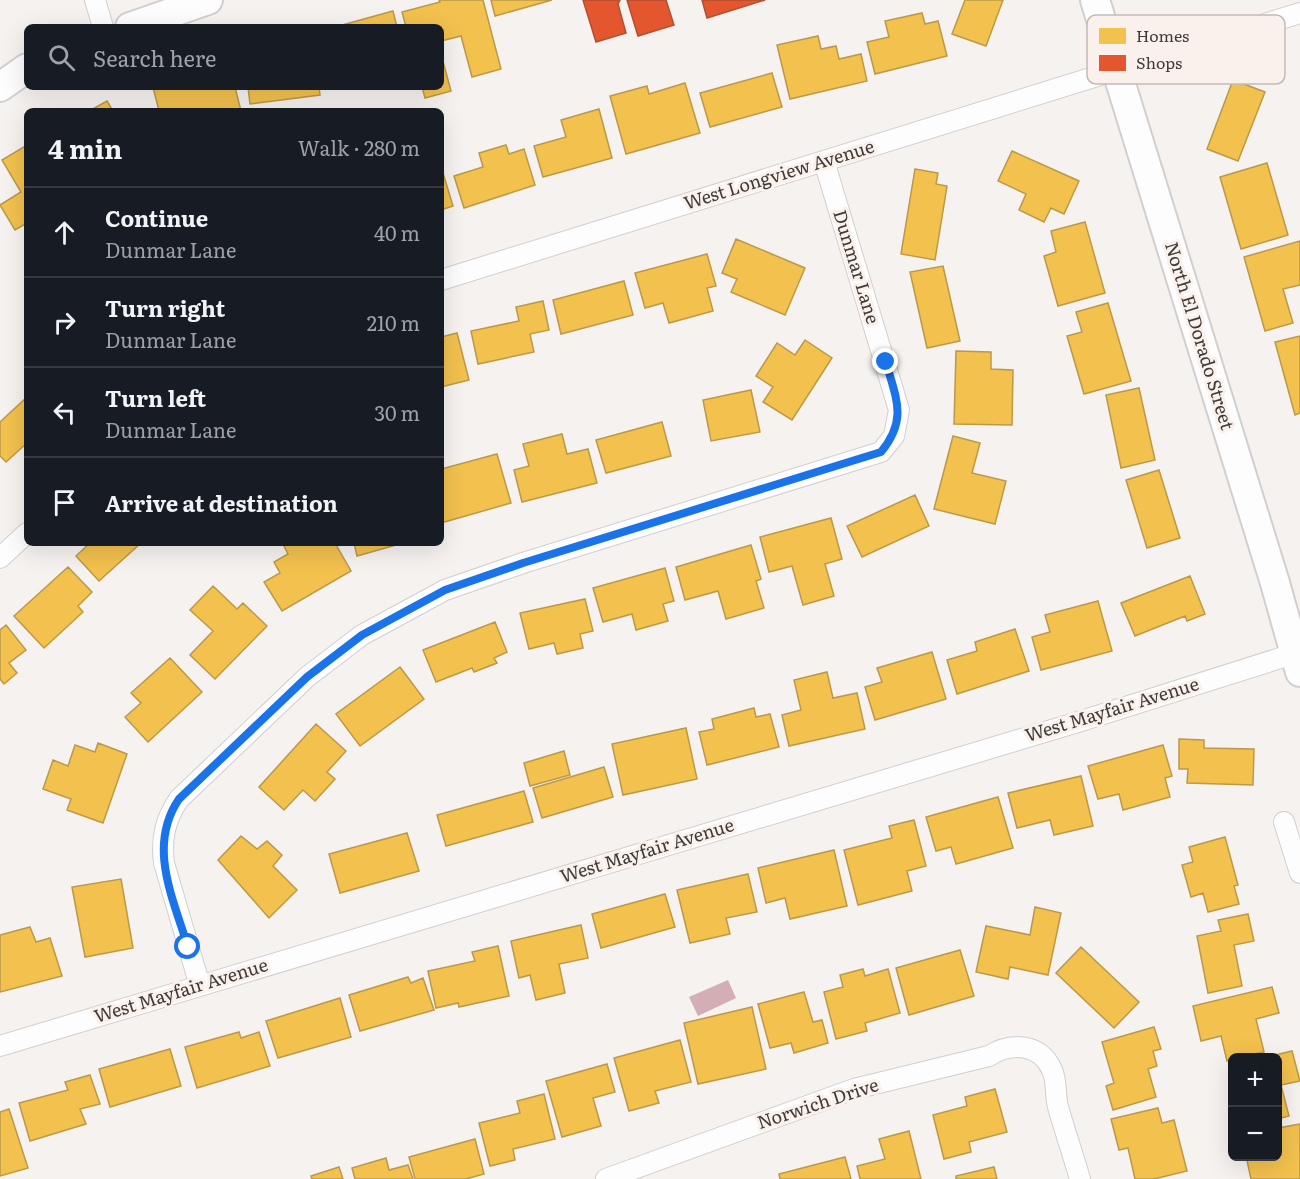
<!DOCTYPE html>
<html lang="en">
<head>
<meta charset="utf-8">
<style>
  body { margin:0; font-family:Literata,serif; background:#242831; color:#f1f3f6 }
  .controls { position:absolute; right:18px; bottom:18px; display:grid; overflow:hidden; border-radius:9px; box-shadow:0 6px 24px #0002 }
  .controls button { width:54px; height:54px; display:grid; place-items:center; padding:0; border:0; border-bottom:2px solid #363941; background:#171b24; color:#f1f3f6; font:30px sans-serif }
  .stop { position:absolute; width:18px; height:18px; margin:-14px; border:4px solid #1a73e8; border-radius:50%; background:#fff }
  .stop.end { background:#1a73e8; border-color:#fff; box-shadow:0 2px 6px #0008 }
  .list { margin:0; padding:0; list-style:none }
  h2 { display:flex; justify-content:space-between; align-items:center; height:78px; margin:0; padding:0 24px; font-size:26px }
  h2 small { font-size:20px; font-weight:400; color:#9ea1a6 }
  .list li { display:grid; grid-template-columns:39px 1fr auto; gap:18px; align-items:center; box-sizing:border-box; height:90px; padding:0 24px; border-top:2px solid #363941 }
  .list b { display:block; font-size:22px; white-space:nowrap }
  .list p { margin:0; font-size:20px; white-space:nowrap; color:#9ea1a6 }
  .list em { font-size:20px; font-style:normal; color:#9ea1a6 }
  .icon { flex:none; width:33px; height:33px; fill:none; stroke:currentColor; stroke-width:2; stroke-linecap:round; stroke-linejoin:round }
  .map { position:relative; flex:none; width:1300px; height:1179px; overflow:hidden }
  .search { position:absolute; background:#171b24; box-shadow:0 6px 24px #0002; left:24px; top:24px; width:420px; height:66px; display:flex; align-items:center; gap:15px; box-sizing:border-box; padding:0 21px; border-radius:9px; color:#9ea1a6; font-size:22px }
  .panel { position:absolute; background:#171b24; box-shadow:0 6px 24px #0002; left:24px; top:108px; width:420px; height:438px; border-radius:9px }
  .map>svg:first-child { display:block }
  .water { fill:#d3aeb4 }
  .homes { fill:#f2c14e; stroke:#bc9948; stroke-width:1.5 }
  .shops { fill:#e4572e; stroke:#b24f31; stroke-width:1.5 }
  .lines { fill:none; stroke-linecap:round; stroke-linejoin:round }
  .minor-casing { stroke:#d2cfce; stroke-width:22 }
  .secondary-casing { stroke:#d2cfce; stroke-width:32 }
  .minor { stroke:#fefdfd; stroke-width:20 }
  .secondary { stroke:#fefdfd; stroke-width:28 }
  .route { stroke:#1a73e8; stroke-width:8 }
  .labels { text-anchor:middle; stroke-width:6; stroke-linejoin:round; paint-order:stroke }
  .street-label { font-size:18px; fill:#3e3b39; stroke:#faf1ec }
  .key { fill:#faf1ec; stroke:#c2bab6; stroke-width:1.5 }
  .key-label { font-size:16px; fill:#3e3b39 }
</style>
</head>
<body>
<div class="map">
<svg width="1300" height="1179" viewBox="0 0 1300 1179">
  <rect width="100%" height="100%" fill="#f6f2f0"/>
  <path class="water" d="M728 980 736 998 698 1016 689 997Z"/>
  <path class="homes" d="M439 0H483L501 69 472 77 461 36 441 41V27H406L402 12 440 2Z
    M491 0H552L495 16Z
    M965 0H1003L986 46 952 34Z
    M393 11 397 27H335Z
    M922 13 925 24 938 21 947 56 875 74 867 42 889 37 885 21Z
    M818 36 821 49 836 46 839 59 861 54 867 81 790 99 777 45Z
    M441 54 451 91 425 98 422 87H441Z
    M772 73 782 107 710 127 700 93Z
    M1233 80 1265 92 1238 161 1207 149Z
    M685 83 700 133 626 154 610 96 647 86 649 94Z
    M153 87H235L241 111H159Z
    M248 87H319L320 95 250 104Z
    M107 101 113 111H89Z
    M599 109 612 158 543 177 534 146 566 137 561 120Z
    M27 145V223L15 230 0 205 21 192 2 160Z
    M506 145 509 154 524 149 535 185 464 208 454 176 483 167 479 153Z
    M1012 151 1079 181 1064 214 1051 208 1044 222 1019 210 1026 194 998 181Z
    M1267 163 1288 235 1241 249 1220 177Z
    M915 169 938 173 936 184 947 186 935 260 901 254Z
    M443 173 453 206 441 210V174Z
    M1085 222 1105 293 1058 306 1044 256 1056 252 1051 231Z
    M736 239 805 268 785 315 731 292 737 279 722 273Z
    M1300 241V285L1283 289 1293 323 1265 331 1244 257Z
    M707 254 716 286 707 288 713 311 669 323 663 303 645 308 635 273Z
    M943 266 960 341 927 348 910 272Z
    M624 281 633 315 561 334 553 300Z
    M543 301 549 330 530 334 534 352 478 364 471 331 519 321 516 307Z
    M1108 303 1131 381 1084 394 1067 336 1082 332 1076 312Z
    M457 333 469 380 441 387V337Z
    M1300 336V413L1295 415 1275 342Z
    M805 340 832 358 792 420 763 402 773 387 756 376 777 343 795 355Z
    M956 351 991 352V369L1013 370 1012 425 954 424Z
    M1139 388 1155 460 1121 468 1106 395Z
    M751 390 760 432 711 441 703 400Z
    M27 397V443L6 462 0 456V422Z
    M662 422 671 456 606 473 596 440Z
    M562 434 567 454 588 449 597 483 522 502 514 470 529 466 523 444Z
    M953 436 980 443 972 473 1006 481 995 524 934 509Z
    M497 454 511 503 441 523V469Z
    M1159 470 1180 538 1147 548 1126 480Z
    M915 495 929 526 862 557 847 526Z
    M831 518 842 559 825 564 834 596 803 605 792 566 769 572 760 537Z
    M90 543H141L99 581 76 556Z
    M290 543H335L351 571 282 611 264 582 280 573 274 562 288 554 284 546Z
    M354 543H403L357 556Z
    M751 545 761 579 756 581 764 608 726 619 718 591 685 600 676 567Z
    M68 567 92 592 78 606 83 612 44 648 14 616Z
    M665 568 674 601 663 604 668 621 636 630 632 614 603 622 593 588Z
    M1190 576 1205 614 1187 621 1185 616 1135 636 1121 603Z
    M213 586 237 609 243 603 267 626 215 679 190 655 213 631 190 610Z
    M585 599 593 631 580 634 583 648 557 654 554 643 529 649 520 613Z
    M1098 601 1112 651 1041 670 1032 637 1050 632 1045 615Z
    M495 622 507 652 494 658 497 663 474 672 472 668 436 682 423 650Z
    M6 625 26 650 9 663 17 673 4 684 0 679V630Z
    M1015 629 1029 671 957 694 947 660 977 651 975 642Z
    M932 652 946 699 875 720 865 687 882 682 877 668Z
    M170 658 202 692 148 742 125 717 141 703 131 693Z
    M400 667 424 699 360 746 336 714Z
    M827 672 833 698 857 693 865 729 789 746 782 715 801 710 794 680Z
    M754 708 756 717 770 714 779 747 707 765 699 732 714 729 712 719Z
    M316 724 346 751 327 772 335 779 315 801 303 790 284 810 259 787Z
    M686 728 697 779 623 795 612 744Z
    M1179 739 1204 740V748L1254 749 1253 785 1187 783 1188 769H1179Z
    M98 743 127 754 103 823 67 810 71 799 43 789 53 760 68 766 75 745 95 752Z
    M1163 745 1172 776 1165 778 1170 797 1123 810 1119 794 1098 799 1088 766Z
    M564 751 570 775 530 786 524 763Z
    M604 767 613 797 542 818 533 788Z
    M1081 776 1093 826 1054 835 1050 820 1017 828 1008 793Z
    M524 791 533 822 446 846 437 815Z
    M998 797 1013 848 956 864 951 847 936 851 926 817Z
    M914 820 926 866 907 871 912 891 858 905 844 850 892 838 889 826Z
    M407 833 419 871 340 893 329 854Z
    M241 836 257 849 267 841 282 855 273 866 297 890 269 918 218 860Z
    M1225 837 1238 885 1234 886 1239 904 1208 912 1203 893 1191 897 1182 865 1193 862 1189 847Z
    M834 850 847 906 790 919 785 898 766 903 758 868Z
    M748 874 757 912 726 918 730 934 690 943 677 890Z
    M121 879 133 948 85 957 72 887Z
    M665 894 675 927 601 948 592 914Z
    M1035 907 1061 913 1048 975 1010 967 1008 979 976 972 986 926 1030 935Z
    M1248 914 1254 941 1234 945 1242 986 1208 993 1197 936 1221 931 1218 920Z
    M581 925 588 958 559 964 565 993 536 1000 530 975 519 978 511 941Z
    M30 927 36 942 50 938 62 976 0 992V935Z
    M498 946 509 996 459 1007 458 1003 436 1008 428 971 475 961 472 952Z
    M1081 947 1139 1002 1114 1028 1056 973Z
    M960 950 974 996 909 1015 896 968Z
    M863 969 865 976 888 969 900 1013 865 1023 867 1031 836 1039 824 992 843 987 840 975Z
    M408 977 411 983 423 978 434 1010 360 1031 349 995Z
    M1272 987 1279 1013 1256 1019 1264 1052 1232 1058 1227 1061 1221 1036 1201 1041 1193 1006Z
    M804 992 813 1022 822 1020 828 1043 794 1053 791 1043 770 1048 758 1004Z
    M340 998 351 1037 278 1058 266 1021Z
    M752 1007 766 1069 698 1084 684 1023Z
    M1154 1027 1161 1049 1153 1051 1157 1066 1148 1069 1156 1097 1113 1110 1106 1086 1114 1083 1102 1042Z
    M239 1032 241 1038 259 1032 270 1066 197 1088 185 1047Z
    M680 1040 691 1082 655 1091 659 1103 629 1111 614 1058Z
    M170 1049 181 1086 110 1107 99 1069Z
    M1292 1051 1300 1081 1281 1085 1289 1116 1278 1119V1058L1267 1057Z
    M607 1064 615 1092 593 1098 601 1126 562 1137 546 1081Z
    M90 1075 100 1104 80 1109 86 1124 30 1141 19 1103 68 1090 65 1082Z
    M995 1089 1007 1132 969 1142 971 1152 944 1159 933 1115 967 1106 965 1097Z
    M544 1094 555 1139 513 1149 515 1160 490 1166 479 1123 520 1113 517 1101Z
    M1158 1108 1162 1123 1174 1120 1187 1171 1154 1179H1135L1128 1148 1119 1150 1111 1119Z
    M9 1109 28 1168 0 1176V1112Z
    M1300 1124V1179H1251L1246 1156H1278V1128Z
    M909 1131 921 1179H860L857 1166 885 1159 879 1139Z
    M475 1139 484 1174 466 1179H415L409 1157Z
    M845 1157 851 1179H780L779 1174Z
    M386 1158 389 1170 408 1165 413 1179H355L352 1168Z
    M339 1167 343 1179H312L311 1176Z
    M994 1167 997 1179H956V1176Z"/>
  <path class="shops" d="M583 0H620L618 4 626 33 596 42Z
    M627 0H666L674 25 638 36Z
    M702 0H765L707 18Z"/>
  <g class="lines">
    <defs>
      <path id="minor" d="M95 0 103 27
        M441 280 1300 13
        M0 558 27 533
        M1284 822 1300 873
        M200 986 164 863C161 838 165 820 179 799L307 677 362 635 445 590 523 563 881 452 894 436 899 410 824 161
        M0 1046 1078 722 1293 654
        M606 1179 854 1089 989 1056C1011 1042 1040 1043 1052 1070 1057 1080 1055 1095 1058 1107 1065 1131 1073 1155 1080 1179"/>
      <path id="secondary" d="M1095 0 1275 583 1300 672
        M130 27 208 0
        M0 87 27 68"/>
    </defs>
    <use href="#minor" class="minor-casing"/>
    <use href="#secondary" class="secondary-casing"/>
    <use href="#minor" class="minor"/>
    <use href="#secondary" class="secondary"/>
  </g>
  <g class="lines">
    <path class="route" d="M188 947C173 898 147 846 179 799L307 677 362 635 445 590 523 563 881 452C908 419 896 399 886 362"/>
  </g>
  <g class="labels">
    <g class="street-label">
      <text transform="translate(779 175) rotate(-17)" y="6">West Longview Avenue</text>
      <text transform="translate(856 267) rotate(73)" y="6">Dunmar Lane</text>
      <text transform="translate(1199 336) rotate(73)" y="6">North El Dorado Street</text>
      <text transform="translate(1112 710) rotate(-17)" y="6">West Mayfair Avenue</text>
      <text transform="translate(647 851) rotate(-17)" y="6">West Mayfair Avenue</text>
      <text transform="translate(181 991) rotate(-17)" y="6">West Mayfair Avenue</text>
      <text transform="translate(818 1104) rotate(-18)" y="6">Norwich Drive</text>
    </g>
  </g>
  <rect x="1087" y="15" width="198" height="69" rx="9" class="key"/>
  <rect x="1099" y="28" width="27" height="16" fill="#f2c14e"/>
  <rect x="1099" y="55" width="27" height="16" fill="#e4572e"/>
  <g class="key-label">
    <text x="1136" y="42">Homes</text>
    <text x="1136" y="69">Shops</text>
  </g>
</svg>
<div class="controls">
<button>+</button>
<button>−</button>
</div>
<div class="stop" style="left:188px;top:947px"></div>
<div class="stop end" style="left:886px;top:362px"></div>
<div class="search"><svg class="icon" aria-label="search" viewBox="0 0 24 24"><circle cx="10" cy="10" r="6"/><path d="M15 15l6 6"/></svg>Search here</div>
<section class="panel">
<h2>4 min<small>Walk · 280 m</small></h2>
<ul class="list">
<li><svg class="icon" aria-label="ahead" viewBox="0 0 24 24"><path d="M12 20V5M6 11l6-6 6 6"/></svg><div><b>Continue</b><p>Dunmar Lane</p></div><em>40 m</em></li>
<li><svg class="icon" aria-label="right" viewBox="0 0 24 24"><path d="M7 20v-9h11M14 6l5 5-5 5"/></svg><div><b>Turn right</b><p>Dunmar Lane</p></div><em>210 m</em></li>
<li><svg class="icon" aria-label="left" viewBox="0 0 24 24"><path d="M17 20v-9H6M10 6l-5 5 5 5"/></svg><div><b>Turn left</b><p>Dunmar Lane</p></div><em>30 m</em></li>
<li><svg class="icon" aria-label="arrive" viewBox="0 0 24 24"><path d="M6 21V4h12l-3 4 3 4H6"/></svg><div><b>Arrive at destination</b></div></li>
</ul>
</section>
</div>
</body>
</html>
